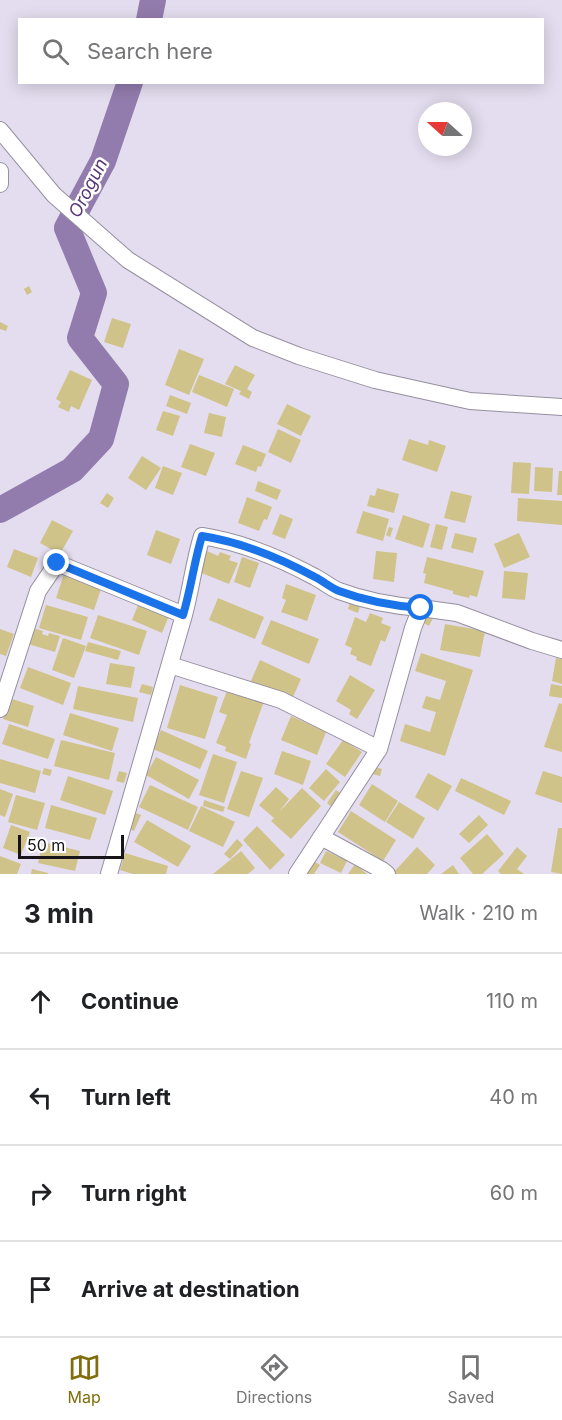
<!DOCTYPE html>
<html lang="en">
<head>
<meta charset="utf-8">
<style>
  body { margin:0; font-family:Inter,sans-serif; background:#f2f2f2; color:#202124 }
  .compass { position:absolute; left:418px; top:102px; width:54px; height:54px; border-radius:50%; background:#fff; box-shadow:0 3px 15px #0003; rotate:291deg }
  .scale { position:absolute; left:18px; bottom:15px; width:106px; box-sizing:border-box; padding-left:6px; border:3px solid #161319; border-top:0; font-size:16px; line-height:21px; white-space:nowrap; color:#161319; -webkit-text-stroke:4px #fff; paint-order:stroke }
  .stop { position:absolute; width:18px; height:18px; margin:-14px; border:4px solid #1a73e8; border-radius:50%; background:#fff }
  .stop.end { background:#1a73e8; border-color:#fff; box-shadow:0 2px 6px #0008 }
  .list { margin:0; padding:0; list-style:none }
  h2 { display:flex; justify-content:space-between; align-items:center; height:78px; margin:0; padding:0 24px; font-size:26px }
  h2 small { font-size:20px; font-weight:400; color:#757577 }
  .list li { display:grid; grid-template-columns:39px 1fr auto; gap:18px; align-items:center; box-sizing:border-box; height:96px; padding:0 24px; border-top:2px solid #e0e0e0 }
  .list b { display:block; font-size:22px; white-space:nowrap }
  .list em { font-size:20px; font-style:normal; color:#757577 }
  .icon { flex:none; width:33px; height:33px; fill:none; stroke:currentColor; stroke-width:2; stroke-linecap:round; stroke-linejoin:round }
  .map { position:relative; flex:none; width:562px; height:874px; overflow:hidden }
  .search { position:absolute; background:#fff; box-shadow:0 3px 15px #0003; left:18px; right:18px; top:18px; height:66px; display:flex; align-items:center; gap:15px; box-sizing:border-box; padding:0 21px; border-radius:0px; color:#757577; font-size:22px }
  .sheet { height:462px; background:#fff }
  nav { display:flex; justify-content:space-around; align-items:center; box-sizing:border-box; height:84px; border-top:2px solid #e0e0e0; background:#fff; font-size:16px; color:#757577 }
  nav a { display:grid; justify-items:center; gap:3px }
  nav .on { color:#806e0b }
  .map>svg:first-child { display:block }
  .lines { fill:none; stroke-linecap:round; stroke-linejoin:round }
  .river { stroke:#927cad; stroke-width:26 }
  .building { fill:#d0c389 }
  .minor-casing { stroke:#968f9f; stroke-width:18 }
  .minor { stroke:#fff; stroke-width:16 }
  .route { stroke:#1a73e8; stroke-width:8 }
  .labels { text-anchor:middle; stroke-width:5; stroke-linejoin:round; paint-order:stroke }
  .water-label { font-size:18px; font-style:italic; fill:#573878; stroke:#fff }
</style>
</head>
<body>
<div class="map">
<svg width="562" height="874" viewBox="0 0 562 874">
  <rect width="100%" height="100%" fill="#e4ddef"/>
  <g class="lines">
    <path class="river" d="M149 20 153 0
      M0 510 72 470 101 439 116 384 80 338 94 293 67 228 103 161 130 82"/>
  </g>
  <path class="building" d="M29 286 32 292 27 295 24 289Z
    M112 318 131 324 123 348 104 342Z
    M0 322 8 326 6 331 0 329Z
    M179 349 204 359 189 395 165 385Z
    M235 365 255 375 247 389 252 392 249 399 239 394 241 391 225 384Z
    M70 370 92 380 79 410 71 406 69 412 58 407 61 402 56 399Z
    M199 375 234 389 227 407 192 392Z
    M170 395 191 403 187 414 166 406Z
    M287 404 311 416 301 436 277 424Z
    M163 411 180 416 173 436 156 430Z
    M209 413 226 417 222 437 204 433Z
    M278 429 301 440 291 463 268 452Z
    M409 439 428 445 429 440 446 446 437 472 402 460Z
    M190 444 215 453 206 476 181 467Z
    M243 445 266 454 261 467 258 466 256 472 235 464Z
    M142 456 161 468 146 490 128 478Z
    M513 462 531 463 529 494 511 493Z
    M163 466 182 473 173 495 155 488Z
    M535 467 553 468 552 492 534 491Z
    M559 471H562V495H557Z
    M258 481 281 490 277 500 255 491Z
    M377 488 399 494 394 513 367 506 370 495 375 496Z
    M451 491 472 496 465 523 444 518Z
    M107 493 114 498 108 508 100 503Z
    M247 497 272 507 267 520 264 519 259 531 238 523Z
    M518 498 562 501V525L517 521Z
    M363 511 389 519 383 541 356 533Z
    M280 514 293 519 285 539 272 534Z
    M403 515 430 524 423 548 395 539Z
    M52 520 73 531 60 554 40 543Z
    M436 524 448 527 442 550 430 547Z
    M389 527 393 528 390 537 386 535Z
    M156 530 180 539 171 564 147 555Z
    M455 533 477 538 473 553 451 548Z
    M519 533 530 557 504 568 494 544Z
    M14 549 38 558 31 577 7 567Z
    M207 551 218 556 220 552 231 556 229 560 238 563 229 584 199 572Z
    M376 551 397 553 394 582 373 579Z
    M242 557 259 563 250 588 234 582Z
    M427 557 484 571 477 597 470 595 469 598 453 594V591L424 583 426 574 423 573Z
    M504 571 528 573 525 600 502 598Z
    M64 574 102 586 94 610 56 598Z
    M286 584 316 595 307 621 281 612 286 600 282 598Z
    M218 598 264 617 255 639 209 620Z
    M140 600 170 613 162 633 132 620Z
    M350 602 360 606 358 613 348 609Z
    M46 605 88 617 81 640 39 628Z
    M370 613 383 618 381 623 391 627 385 642 381 640 371 666 356 660 357 657 350 654 352 648 345 645 355 617 366 622Z
    M98 615 147 631 139 655 90 638Z
    M426 615 433 618 429 626 422 622Z
    M271 620 319 639 309 664 261 644Z
    M445 624 485 631 480 657 440 650Z
    M33 628 43 631 42 634 48 636 49 633 60 636 55 652 28 644Z
    M0 629 14 634 6 656 0 654Z
    M63 638 86 646 74 678 52 670Z
    M88 642 121 651 118 660 85 651Z
    M421 653 473 670 445 756 400 741 405 724 430 732 436 712 422 708 426 696 440 700 446 681 415 671Z
    M556 658 562 659V684L552 681Z
    M260 660 301 679 292 699 251 681Z
    M110 663 135 667 131 688 106 684Z
    M28 667 71 683 63 705 20 688Z
    M350 675 375 690 357 719 349 714 351 710 336 701Z
    M142 684 153 687 151 695 139 692Z
    M551 684 562 686V698L549 696Z
    M180 685 218 697 205 739 167 728Z
    M78 686 138 698 133 722 73 709Z
    M228 688 264 701 249 743 251 744 246 759 225 751 226 747 216 743 227 715 219 712Z
    M9 698 34 706 28 727 3 719Z
    M559 703 562 704V752L544 747Z
    M70 713 119 728 112 751 63 735Z
    M291 716 326 732 317 755 281 740Z
    M9 724 55 739 48 759 2 744Z
    M161 730 208 751 200 769 153 749Z
    M61 740 115 753 109 780 54 766Z
    M343 740 362 752 345 777 326 764Z
    M282 751 311 761 303 785 274 774Z
    M213 754 237 762 224 803 199 795Z
    M156 757 199 780 189 799 146 775Z
    M0 759 41 771 35 793 0 783Z
    M375 767 382 769 380 776 372 774Z
    M44 768 52 770 50 776 42 774Z
    M326 769 340 782 324 801 309 788Z
    M119 771 127 773 124 783 116 781Z
    M241 771 263 778 249 817 227 809Z
    M543 771 562 777V803L535 794Z
    M428 773 452 786 438 811 415 797Z
    M68 776 113 791 105 815 60 800Z
    M461 778 511 801 504 815 455 791Z
    M372 784 398 801 385 822 359 805Z
    M150 785 198 807 188 830 139 807Z
    M276 787 289 799 279 812 302 788 321 806 291 839 271 821 274 818 259 805Z
    M0 789 13 794 5 817 0 815Z
    M336 790 344 796 334 809 327 803Z
    M16 795 45 803 37 830 8 822Z
    M204 800 225 807 223 812 203 806Z
    M399 802 425 818 413 839 386 822Z
    M51 805 97 818 90 840 45 828Z
    M201 806 235 822 223 847 189 831Z
    M351 811 396 840 383 861 338 832Z
    M133 812 141 815 134 831 127 828Z
    M479 815 488 825 469 843 459 834Z
    M147 820 191 846 178 867 134 842Z
    M11 825 30 832 21 855 3 848Z
    M257 826 285 855 270 870 243 840Z
    M558 828H562V874L551 872Z
    M487 834 504 854 482 874H473L460 858Z
    M237 839 243 845 230 859 224 854Z
    M43 842 80 851 75 871 38 863Z
    M417 847 435 865 427 874H394L393 873Z
    M517 847 527 856 517 869 524 874H501L498 871Z
    M241 851 255 868 248 874H213Z
    M326 851 347 861 341 873 320 863Z
    M125 853 168 866 166 874H133L120 870Z
    M0 856 21 864 17 874H0Z
    M312 860 320 865 314 874H305Z
    M355 864 367 874H348Z
    M453 865 459 874H441Z
    M32 869 48 873V874H31Z"/>
  <g class="lines">
    <defs>
      <path id="minor" d="M0 130 54 195 128 260 253 338 299 356 375 380 470 401 562 407
        M0 171V184
        M421 608 457 613 532 641 562 650
        M170 665 281 700 379 749
        M0 709 38 591 57 563 184 615
        M321 837 382 870 387 874
        M109 874 184 615C191 589 194 562 202 536 241 542 280 558 315 577 323 581 331 588 339 591 363 600 395 606 421 608L413 628 379 749 297 874"/>
    </defs>
    <use href="#minor" class="minor-casing"/>
    <use href="#minor" class="minor"/>
  </g>
  <g class="lines">
    <path class="route" d="M57 563 183 615C191 589 194 562 202 536 241 542 280 558 315 577 323 581 331 588 339 591 363 600 395 606 421 608"/>
  </g>
  <g class="labels">
    <g class="water-label">
      <text transform="translate(88 188) rotate(-63)" y="6">Orogun</text>
    </g>
  </g>
</svg>
<svg class="compass" viewBox="-18 -18 36 36"><path d="M0-13l5 13h-10z" fill="#e53935"/><path d="M0 13l5-13h-10z" fill="#757577"/></svg>
<div class="scale">50 m</div>
<div class="stop" style="left:421px;top:608px"></div>
<div class="stop end" style="left:57px;top:563px"></div>
<div class="search"><svg class="icon" aria-label="search" viewBox="0 0 24 24"><circle cx="10" cy="10" r="6"/><path d="M15 15l6 6"/></svg>Search here</div>
</div>
<section class="sheet">
<h2>3 min<small>Walk · 210 m</small></h2>
<ul class="list">
<li><svg class="icon" aria-label="ahead" viewBox="0 0 24 24"><path d="M12 20V5M6 11l6-6 6 6"/></svg><div><b>Continue</b></div><em>110 m</em></li>
<li><svg class="icon" aria-label="left" viewBox="0 0 24 24"><path d="M17 20v-9H6M10 6l-5 5 5 5"/></svg><div><b>Turn left</b></div><em>40 m</em></li>
<li><svg class="icon" aria-label="right" viewBox="0 0 24 24"><path d="M7 20v-9h11M14 6l5 5-5 5"/></svg><div><b>Turn right</b></div><em>60 m</em></li>
<li><svg class="icon" aria-label="arrive" viewBox="0 0 24 24"><path d="M6 21V4h12l-3 4 3 4H6"/></svg><div><b>Arrive at destination</b></div></li>
</ul>
</section>
<nav>
<a class="on"><svg class="icon" aria-label="map" viewBox="0 0 24 24"><path d="M3 6l6-2 6 2 6-2v14l-6 2-6-2-6 2zM9 4v14M15 6v14"/></svg>Map</a>
<a><svg class="icon" aria-label="directions" viewBox="0 0 24 24"><path d="M12 3l9 9-9 9-9-9zM9 14v-3h6M13 9l2 2-2 2"/></svg>Directions</a>
<a><svg class="icon" aria-label="saved" viewBox="0 0 24 24"><path d="M7 4h10v16l-5-4-5 4z"/></svg>Saved</a>
</nav>
</body>
</html>
